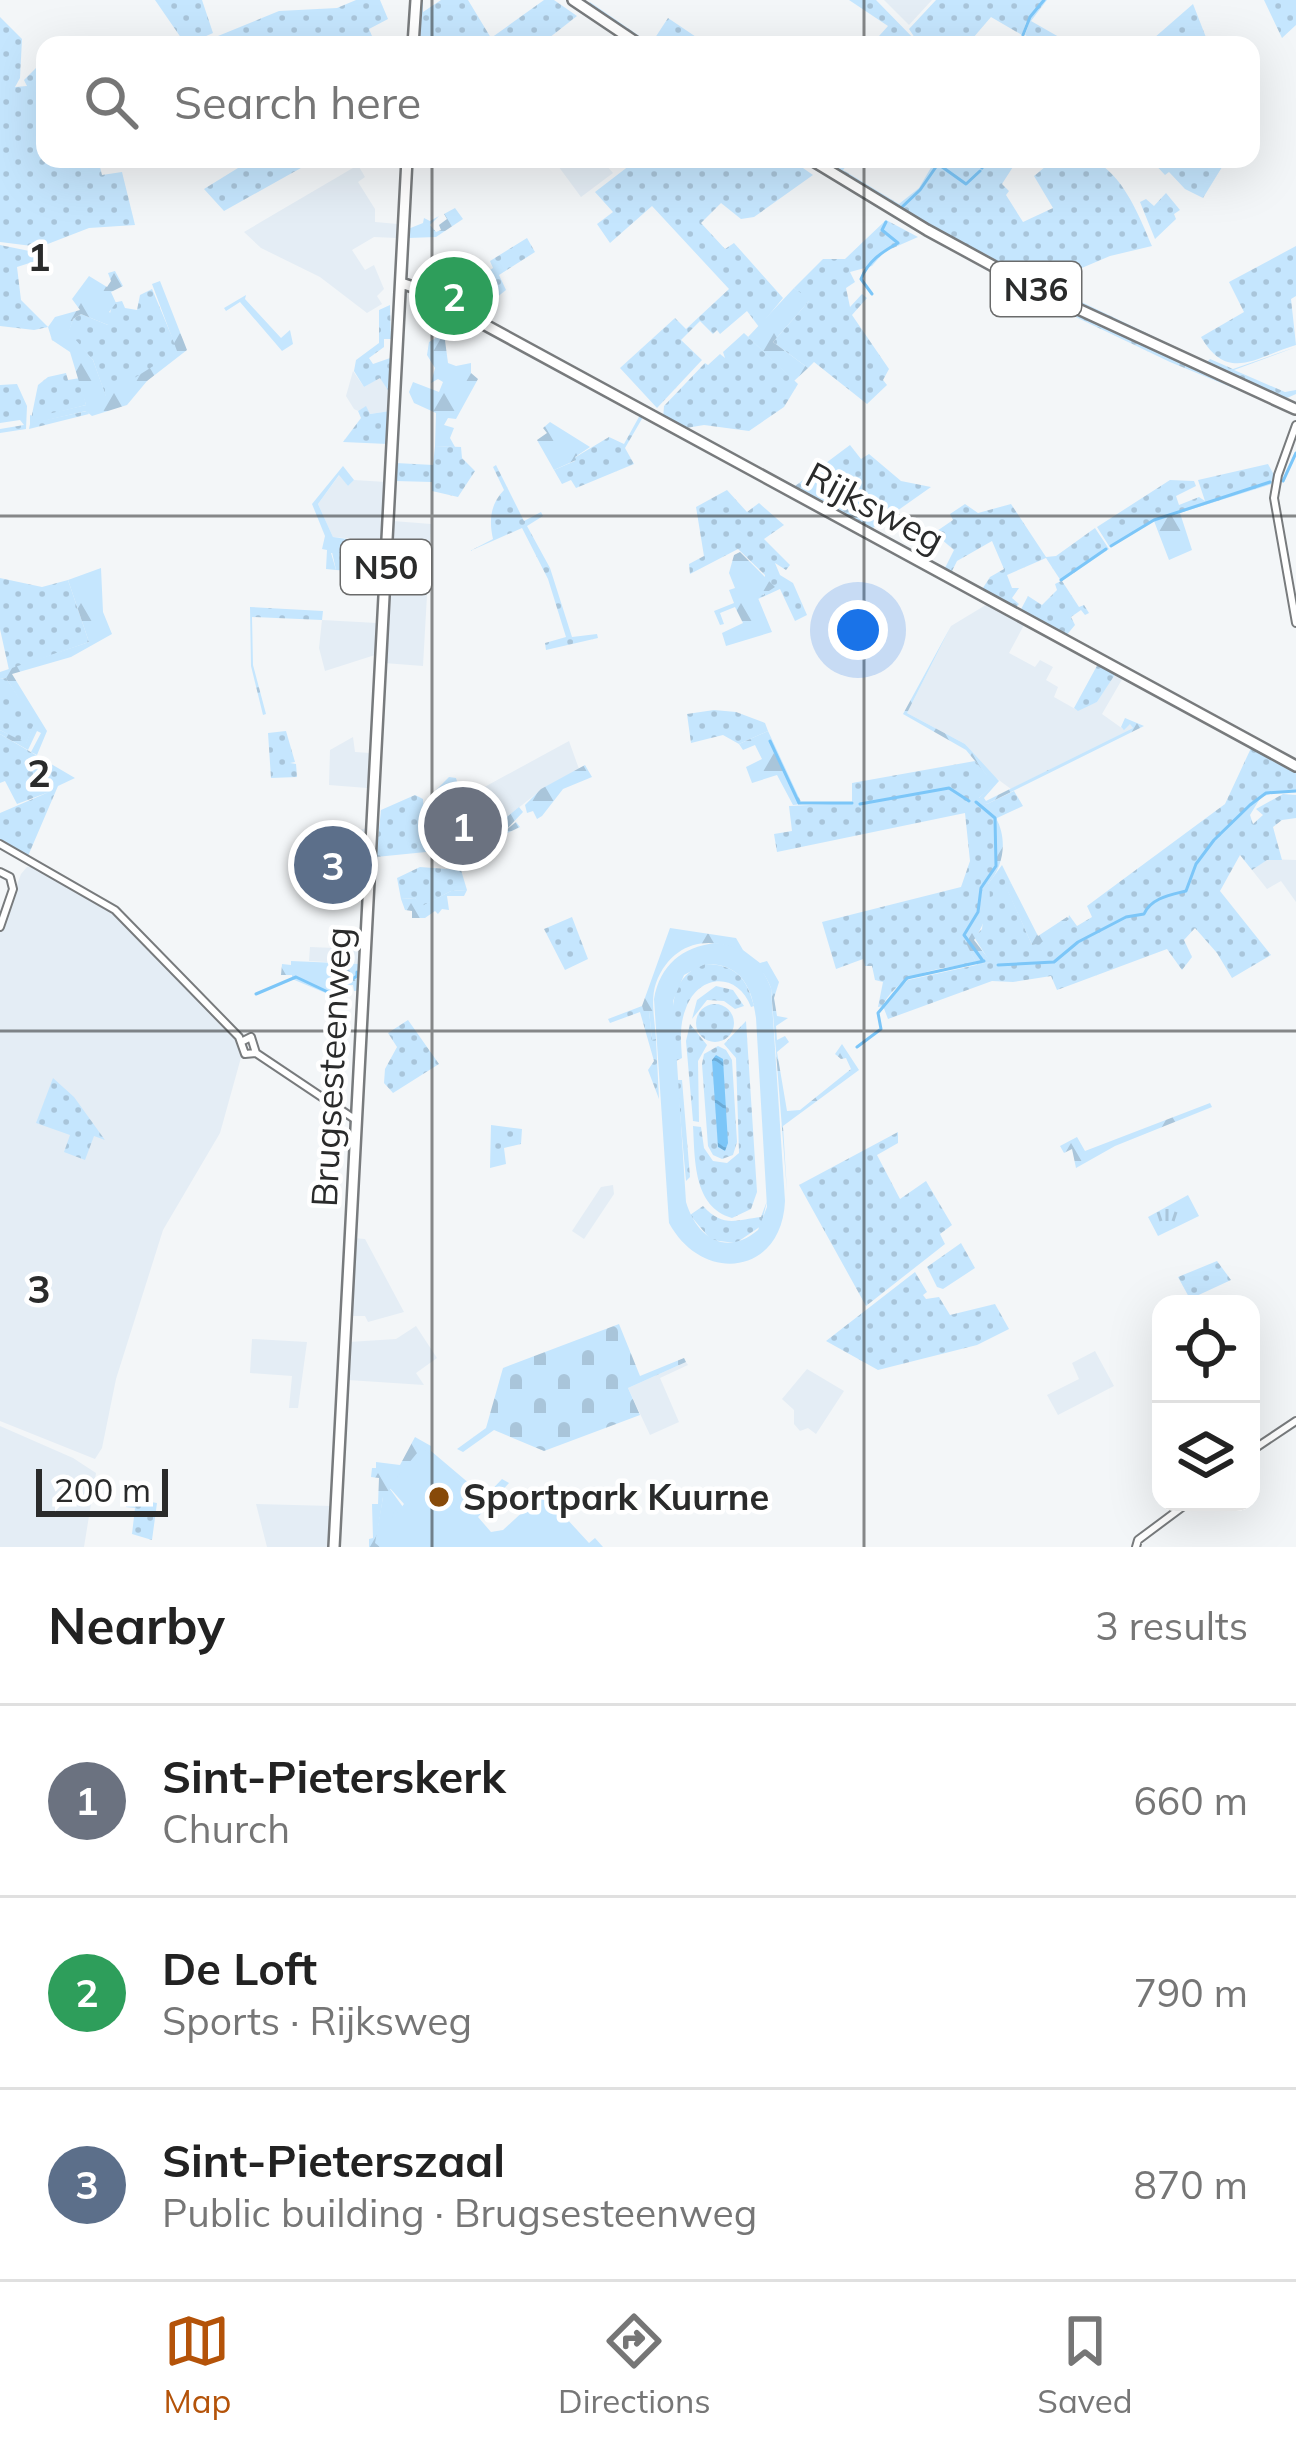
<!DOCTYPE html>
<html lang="en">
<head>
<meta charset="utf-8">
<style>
  body { margin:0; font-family:Mulish,sans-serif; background:#f2f2f2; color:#222 }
  .controls { position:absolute; right:36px; bottom:36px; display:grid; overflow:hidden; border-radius:24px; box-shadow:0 12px 48px #0002 }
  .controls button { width:108px; height:108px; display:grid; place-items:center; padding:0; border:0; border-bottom:3px solid #e0e0e0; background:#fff; color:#222; font:60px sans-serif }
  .scale { position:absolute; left:36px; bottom:30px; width:132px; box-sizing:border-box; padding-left:12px; border:6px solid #2a2b2b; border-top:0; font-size:33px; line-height:42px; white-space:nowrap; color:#2a2b2b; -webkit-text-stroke:9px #fff; paint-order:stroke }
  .you { position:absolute; left:858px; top:630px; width:42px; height:42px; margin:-30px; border:9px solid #fff; border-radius:50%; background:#1a73e8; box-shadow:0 0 0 18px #1a73e833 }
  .badge { display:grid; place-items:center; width:78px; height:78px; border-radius:50%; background:#b45309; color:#fff; font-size:39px; font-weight:700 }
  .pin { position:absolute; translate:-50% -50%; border:6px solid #fff; box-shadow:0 3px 12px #0006 }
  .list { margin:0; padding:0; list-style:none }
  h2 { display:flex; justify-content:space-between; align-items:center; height:156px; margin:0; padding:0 48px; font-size:51px }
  h2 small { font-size:39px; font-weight:400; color:#767676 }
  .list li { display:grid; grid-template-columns:78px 1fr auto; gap:36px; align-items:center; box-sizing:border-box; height:192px; padding:0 48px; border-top:3px solid #e0e0e0 }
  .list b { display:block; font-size:45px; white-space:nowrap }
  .list p { margin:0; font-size:39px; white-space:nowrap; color:#767676 }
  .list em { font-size:39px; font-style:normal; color:#767676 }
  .icon { flex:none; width:66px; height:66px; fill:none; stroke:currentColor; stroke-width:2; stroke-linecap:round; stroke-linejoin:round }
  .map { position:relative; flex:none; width:1296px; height:1547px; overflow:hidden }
  .search { position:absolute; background:#fff; box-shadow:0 12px 48px #0002; left:36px; right:36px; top:36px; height:132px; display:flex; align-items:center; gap:30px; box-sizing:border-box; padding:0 42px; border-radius:24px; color:#767676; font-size:45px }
  .sheet { height:732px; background:#fff }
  nav { display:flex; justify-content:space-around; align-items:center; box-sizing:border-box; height:168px; border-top:3px solid #e0e0e0; background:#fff; font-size:33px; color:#767676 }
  nav a { display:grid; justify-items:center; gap:6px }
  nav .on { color:#b45309 }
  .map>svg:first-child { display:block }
  .built { fill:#e4edf5 }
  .grass { fill:url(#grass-dots) }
  .forest { fill:url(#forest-firs) }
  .cemetery { fill:url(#cemetery-stones) }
  .park { fill:url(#park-tufts) }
  .garden { fill:#c5e6fe; fill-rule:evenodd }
  .water { fill:url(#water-ripples) }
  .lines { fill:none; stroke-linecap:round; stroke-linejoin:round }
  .stream { stroke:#7cc6f8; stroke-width:3 }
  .minor-casing { stroke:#787b7d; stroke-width:10 }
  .major-casing { stroke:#787b7d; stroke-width:14 }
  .minor { stroke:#fff; stroke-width:6 }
  .major { stroke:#fff; stroke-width:9 }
  .grid { fill:none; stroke:#2a2b2b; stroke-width:3; stroke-opacity:0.55 }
  .poi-dot { fill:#874a09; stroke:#fff; stroke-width:4.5 }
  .labels { text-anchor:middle; stroke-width:9; stroke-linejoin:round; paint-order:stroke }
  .shield { fill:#fff; stroke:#6a6b6b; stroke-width:3 }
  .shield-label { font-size:33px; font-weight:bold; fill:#2a2b2b }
  .street-label { font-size:36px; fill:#2a2b2b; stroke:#fff }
  .poi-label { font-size:36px; font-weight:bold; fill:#2a2b2b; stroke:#fff; text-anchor:start }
  .grid-label { font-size:39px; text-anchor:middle; font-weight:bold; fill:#2a2b2b; stroke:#fff; stroke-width:9; stroke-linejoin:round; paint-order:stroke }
</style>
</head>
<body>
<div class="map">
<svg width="1296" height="1547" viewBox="0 0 1296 1547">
  <defs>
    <pattern id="grass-dots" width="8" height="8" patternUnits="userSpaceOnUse" patternTransform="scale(3)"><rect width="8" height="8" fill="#c5e6fe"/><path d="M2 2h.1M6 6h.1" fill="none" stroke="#a9c5da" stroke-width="1.8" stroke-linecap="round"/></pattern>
    <pattern id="forest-firs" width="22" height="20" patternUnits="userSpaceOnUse" patternTransform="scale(3)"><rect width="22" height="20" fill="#c5e6fe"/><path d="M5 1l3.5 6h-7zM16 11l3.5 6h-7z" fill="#a9c5da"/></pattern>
    <pattern id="cemetery-stones" width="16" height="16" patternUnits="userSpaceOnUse" patternTransform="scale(3)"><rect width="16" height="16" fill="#c5e6fe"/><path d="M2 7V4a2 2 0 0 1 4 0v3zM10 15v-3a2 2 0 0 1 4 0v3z" fill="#a9c5da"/></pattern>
    <pattern id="park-tufts" width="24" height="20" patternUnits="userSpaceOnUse" patternTransform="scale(3)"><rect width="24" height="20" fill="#c5e6fe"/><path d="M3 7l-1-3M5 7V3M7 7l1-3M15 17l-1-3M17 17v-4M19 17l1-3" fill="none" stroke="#a9c5da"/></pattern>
    <pattern id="water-ripples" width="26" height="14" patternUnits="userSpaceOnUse" patternTransform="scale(3)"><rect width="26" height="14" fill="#7cc6f8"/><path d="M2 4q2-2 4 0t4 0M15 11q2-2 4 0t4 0" fill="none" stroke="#6baad5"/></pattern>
  </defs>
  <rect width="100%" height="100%" fill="#f3f6f8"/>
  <path class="built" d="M884 0H932L909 25Z
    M553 159H601L613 173 581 197Z
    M358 165 365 177 358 182 375 209V222L398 224 397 238 374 237 352 250 365 270 374 265 384 289 377 296 382 304 367 313 320 277 261 248 244 232Z
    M353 371 364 387 380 377 391 395 390 411 370 414 365 407 358 411 354 409 346 396Z
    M340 474 348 486 354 480 386 482 383 541 333 537 318 504Z
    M393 521 431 524 423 666 384 663Z
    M989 603 1025 623 1009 653 1035 667 1040 660 1053 667 1046 680 1058 687 1054 697 1077 710 1097 702 1115 673 1124 676 1102 714 1123 729 1130 723 1133 728 1011 789 992 775 965 744 907 713 951 626Z
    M322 620 377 623 375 655 325 671 319 648Z
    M353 737 355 752 370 753 367 788 329 785 330 750Z
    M569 741 579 769 542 789 501 822 479 790Z
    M349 827 352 833 366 828 362 875 320 874 321 841Z
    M1267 859 1296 860V902L1281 881 1267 889 1252 870Z
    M27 867H35L120 918 237 1040 242 1054 220 1133 163 1230 116 1379 102 1448 95 1459 0 1421V931L21 874Z
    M310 947 361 949 360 964 309 961Z
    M613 1185 614 1194 584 1239 572 1231 601 1187Z
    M354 1238 365 1239 404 1312 368 1322 365 1316H350Z
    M416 1326 437 1358 416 1373 424 1385 348 1380 349 1342 396 1339Z
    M252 1339 307 1342 298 1408H289L292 1376 250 1373Z
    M1095 1351 1114 1386 1058 1415 1047 1395 1079 1379 1072 1363Z
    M686 1362 688 1365 660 1378 679 1422 650 1435 628 1388Z
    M807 1369 844 1391 816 1434 808 1428 800 1431 794 1424V1410L782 1399Z
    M0 1426 73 1458 96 1473 84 1547H0Z
    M256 1504 332 1506 330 1547H267Z"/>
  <path class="grass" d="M155 0H202L213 33 186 45Z
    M356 0H380L388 19 369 29 375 43 371 45H196L279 11 337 8Z
    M420 0H423V12L441 0H468L491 38 544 0H554L577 16 540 45H492L493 41 480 45H417Z
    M849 0H876L919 44 909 29 936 0H1047L1031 21 1073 45H1043L1025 35 1029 23 1026 22 1022 35 991 17 967 45H871L888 26Z
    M1264 0H1296V25L1282 38Z
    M590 2 651 44 668 18 708 45 671 42 646 45 588 6Z
    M1193 4 1209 45H1146Z
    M0 17 22 39 20 78 15 87 27 86 24 80 42 62 45 64V159H98L102 175 122 172 135 225 89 228 40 247 0 242Z
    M234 159H317L224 211 204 189 238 168Z
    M638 159H790L813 175 754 217 741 219 721 203 701 223 725 249 734 243 783 298 759 327 747 311 720 334 717 330 713 334 700 321 681 340 702 360 657 408 620 368 675 318 686 329 729 289 652 206 610 243 597 224 613 212 595 192Z
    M815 159H852L843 170 899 204 919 188 936 159H985L984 167 990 159H1018L1002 184 1009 191 1006 195 1023 222 1053 208 1034 176C1041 171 1050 161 1057 159 1111 142 1136 208 1152 246L1110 256 1044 284 1207 362 1210 359 1233 369 1296 347 1234 370 1285 392 1296 390V394L1287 398 1270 392C1110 328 963 246 815 159Z
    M1150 159H1227L1203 198 1185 189 1169 172 1165 175Z
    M1166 193 1180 210 1174 214 1176 219 1155 239 1140 202 1146 199 1154 206Z
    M886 220 918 237 884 252 872 266 850 272 855 282 846 288 850 307 862 294 867 298 852 315 889 369 883 380 887 385 867 404 814 362 808 368 773 342 809 301 794 288 823 259H845Z
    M527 238 535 252 499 275 506 290 496 298 474 287 480 276 493 268 490 261Z
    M0 245 44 254 42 259 17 267 21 300 48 327 34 330 0 326Z
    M1296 246V296L1291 299 1296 345C1256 357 1228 383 1201 337L1244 312 1229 282Z
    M152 289 178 351 106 397 93 360 68 333 73 319 81 314 108 325 112 303 122 301 125 308 137 310 140 295Z
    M1041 297 1288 407 1289 411 1170 362 1040 300Z
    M390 305 391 339H384V347L369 358 373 364 393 357 391 395 380 378 364 387 354 371 356 360 379 343V310Z
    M744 333 798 384 784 407 749 431 704 425 680 429 663 419 664 406 705 363 708 365 720 354 725 358 723 352Z
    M66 373 68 380 80 378 86 405 35 418 31 423 87 411 89 414 29 429 38 385 48 377Z
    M17 384 27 406 26 429 0 433V429L24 425 20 420 0 423V385Z
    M366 406 370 414 390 411 388 444 343 442 361 418 358 411Z
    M640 415 643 417 625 448 634 464 576 488 571 480 562 484 554 470 575 461 574 458 609 437 624 444Z
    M850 445 861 459 869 454 901 481 931 487 870 530 791 489Z
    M435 446 461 447 462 458 475 471 458 497 432 491V482L395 481 396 463 433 465Z
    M1268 464 1274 475 1272 484 1154 521 1109 546 1097 527 1170 480 1194 481 1196 486 1176 496 1179 505 1199 497 1205 501 1198 480Z
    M496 465 524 521 541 512 543 516 527 526 550 568 572 637 597 634 598 638 546 650 545 643 566 637 548 579 522 528 470 551 493 539C489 521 490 504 504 490L493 467Z
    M727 490 747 512 759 503 784 525 764 539 790 565 786 570 775 563 780 575 793 583 807 615 795 621 780 589 758 599 744 596 749 584 764 595 765 575 738 549 690 574 689 564 704 556 696 507Z
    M965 504 978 513 1011 504 1046 557 1056 556 1095 528 1109 549 1062 581 1079 607 1084 605 1089 613 1085 615 1081 610 1071 617 1075 625 1065 637 1019 613 1028 596 1042 605 1057 590 1055 584 1061 581 1046 558 1007 575 1012 588H1019L1012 598 1019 604 1014 610 981 591 990 577 1004 569 992 541 957 561 950 575 943 572 954 550 934 533 953 520 950 514Z
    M345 542 383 544 380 573 336 570 332 552 345 547Z
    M0 578 42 587 68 580 89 642 9 670 0 629Z
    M250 607 323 611 322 620 252 617 253 665 266 714 263 715 251 666Z
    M1099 662 1115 673 1114 676 1097 702 1078 711 1074 708Z
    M6 678 35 722 26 744 0 730V679Z
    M714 710 736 712 765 723 768 731 739 744 723 735 691 743 687 714Z
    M286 731 295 762 290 763 296 764 297 777 271 778 268 733Z
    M0 734 75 778 58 786 28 856 0 839V813L49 792 17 804 5 781 0 783Z
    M1252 746 1296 770V792L1280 791 1261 797 1250 815 1253 824 1263 815 1256 809 1283 794 1296 795V818L1282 820 1273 827 1282 860H1267L1252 870 1240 855 1220 891 1271 955 1232 978 1217 953 1195 928 1184 940 1192 957 1182 970 1167 949 1057 990 1051 976 1013 982 992 981 888 1019 883 1006 878 1007 883 982 875 980 872 966H865L863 959 836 969 822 922 961 887 970 861 965 813 777 852 774 834 792 831 789 806 852 803V783L975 761 995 784 979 798 987 804 1014 791 1023 806 997 818V866L982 889 979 912 963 935 976 963C939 969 901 970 883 1005L908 980 990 962 974 937 982 929 988 884 1002 865 1011 883 1006 886 1032 945 1068 920 1069 915 1077 926 1092 917 1087 906 1225 804Z
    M415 795 423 799 426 852 376 857 381 810Z
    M420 867 461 870 467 890 451 891 421 907 415 898 401 899 397 878Z
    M572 917 588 959 565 970 544 929Z
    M705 964C735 964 747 978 754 1006L751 1007C738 972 699 973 686 1008 679 1025 681 1041 682 1058L676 1061C673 1025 662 979 705 964Z
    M716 986 733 990 744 1006 735 1009 724 1001 707 1000 692 1019 697 1000Z
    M696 1023a19 19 0 1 1 38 0a19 19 0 1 1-38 0Z
    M642 1006 644 1011 649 1010 652 1039H656L659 1099 648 1070 654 1061 640 1012 610 1023 608 1019Z
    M408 1020 439 1064 393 1093 384 1083 385 1069 397 1047 388 1033Z
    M746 1021 757 1192 751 1209 732 1218C693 1207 695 1159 693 1126L701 1127 704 1148 713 1161 727 1163 739 1153 736 1058 724 1044Z
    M690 1024 707 1045 698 1061 699 1122 693 1121 686 1041Z
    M718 1046 726 1050 732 1060 737 1142 733 1155 722 1159 713 1155 708 1146 702 1064 704 1054Z
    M53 1078 74 1097 105 1140 94 1136 85 1160 64 1152 70 1135 36 1123Z
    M677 1080H682L690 1177 686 1181Z
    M491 1125 522 1129 521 1144 504 1148 506 1164 490 1168Z
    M898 1132V1143L877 1155 900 1199 926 1181 952 1225 940 1234 945 1244 866 1306 799 1185Z
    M767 1201 761 1226 736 1243 711 1240 690 1215 703 1206C723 1228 736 1220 761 1217Z
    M961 1243 975 1268 943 1289 937 1287 927 1267Z
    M1217 1261 1231 1280 1190 1299 1178 1277Z
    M915 1272 927 1292 923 1295 926 1299 939 1297 950 1315 995 1304 1009 1329 977 1345 878 1370 826 1341Z
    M127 1498 157 1503 152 1540 132 1534 135 1508 126 1507Z"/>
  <path class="forest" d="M455 208 463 219 436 237 408 238V229L423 223 424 218 430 221 439 216 430 225 436 232 441 230 439 225 447 219 444 214Z
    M115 271 123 286 111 292 116 303 109 312 114 315 112 323 108 325 81 314 73 319 69 332 93 360 106 396 177 351 152 284 160 281 187 350 147 381 127 405 92 416 86 411 30 424V415L35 417 86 405 70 352 52 340 48 327 55 317 80 310 72 299 89 276 107 287 111 281 108 273Z
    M794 288 810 300 773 342 808 368 794 381 748 337Z
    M246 295 245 299 281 338 290 330 293 344 282 351 240 302 226 311 224 308Z
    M444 333 448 363 456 366 471 363V373L478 379 456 419 448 418 444 425 454 428 450 438 455 447 435 446 436 413 414 403 409 392 413 382 439 392 443 382 438 379 431 383 435 368 427 355 429 342Z
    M550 422 590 447 575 457 576 460 554 470 537 440 547 433 543 428Z
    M343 466 354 480 348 486 339 475 318 504 333 537 383 544 346 542 340 553H331L336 570 326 569 327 550 322 549 325 536 312 504Z
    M1180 513 1192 550 1169 560 1154 521Z
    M740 552 775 587 758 598 772 632 726 646 722 633 743 623 735 607 720 613 724 624 720 625 714 611 734 603 729 590 735 588 729 573 734 555Z
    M101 568 103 612 112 634 71 657 12 674 47 731 37 755 31 752 41 733 37 731 28 750 0 734V730L26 743 34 723 6 678 0 679V672L89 642 68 580Z
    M951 626 907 713 965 744 999 781 984 798 986 801 1133 728 1130 724 1124 730 1121 727 1125 718 1144 726 987 804 978 799 994 784 966 750 903 714Z
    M768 731 802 804 793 805 777 775 752 783 746 767 762 759 755 745 743 750 739 744Z
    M585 765 592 777 563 789 542 816 537 819 533 811 527 813 525 805 541 789Z
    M519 807 523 812 505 831 516 822 520 827 476 848V836L482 837Z
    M996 818C1007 838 1005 865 988 884 994 901 984 925 974 940L991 962 977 965 962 935 979 912 982 889 997 866Z
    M1011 883 1038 936 1067 917 1069 919 1041 943 1032 945 1005 885Z
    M467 890 464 896H447L449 910 442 909 438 914 435 911 425 918H412V911L405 910 401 899 415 898 422 906 451 891Z
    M670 928 736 938 743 950 760 963 767 961 779 982 774 998 777 1016 788 1018 776 1026 777 1040 785 1036 789 1042 777 1052 787 1111 800 1110 851 1069 846 1058 841 1059 835 1054 842 1044 859 1070 783 1126 787 1192 771 988C750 935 678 923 656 983 650 1000 655 1022 656 1039L652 1040 649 1011 644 1012 642 1006Z
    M291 961 360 964 358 991H354L353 985H339L338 999H328V994L292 979V975H281L282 964 291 965Z
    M1210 1103 1212 1107 1115 1146 1076 1168 1072 1149 1064 1153 1060 1146 1077 1137 1085 1151Z
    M415 1437 431 1446V1451L477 1490 488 1494 483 1500 442 1466 390 1489 403 1507 390 1523 383 1497 376 1542 380 1547H369V1539L373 1538 372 1504H378L379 1478 371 1477 372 1468H376V1462L400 1465Z"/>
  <path class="cemetery" d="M619 1324 640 1376 684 1358 686 1362 628 1388 640 1415 544 1451 494 1430 463 1452 457 1449 486 1428 503 1368Z"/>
  <path class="park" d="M449 777 456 778 461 795 473 807H466L464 814 440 802 438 812 432 813 430 802 436 799V790Z
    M1188 1195 1199 1216 1158 1236 1148 1217Z"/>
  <path class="garden" d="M715 943C744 946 760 961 771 988L785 1201C782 1275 703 1285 669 1223L654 999C660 965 682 947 715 943ZM705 964C740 963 752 986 756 1018L767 1207 758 1230C726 1257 697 1238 686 1202L673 1001 684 975Z
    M422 1447 482 1500 502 1479 509 1483 478 1517 491 1532 503 1530 543 1493 589 1543 595 1538 603 1547H380L375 1543 383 1497 390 1496 396 1508 390 1522 404 1504 389 1487Z"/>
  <path class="water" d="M716 1055 723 1059 728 1143 725 1151 718 1147 712 1060Z"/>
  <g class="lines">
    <path class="stream" d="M1023 35 1030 17 1044 0
      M1020 45 1021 41
      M982 168 987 159
      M901 208 920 190 938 164 966 184 980 171
      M872 294 861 279C868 261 882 252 898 243L882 230 886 222
      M1283 481 1296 453
      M1111 546 1154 520 1270 482
      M1061 580 1106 549
      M770 741 799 803H852
      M976 802 995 818 996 866 981 888 978 912 964 935 983 961
      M860 804 949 788 969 801
      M998 965 1054 962 1078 942 1126 917 1144 914C1151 898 1170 895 1186 891L1196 864 1214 840 1250 805 1266 793 1296 791
      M256 994 296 977 330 993 357 976V972
      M857 1047 881 1029 878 1013 907 978 984 961"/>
    <defs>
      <path id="minor" d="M1296 425 1278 475 1274 498 1296 623
        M0 844 115 910 239 1037 245 1054 256 1053
        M0 872 10 877 13 889 0 927
        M243 1041 251 1037 256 1053 356 1120
        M1251 1451 1296 1421
        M1136 1547 1138 1540 1189 1502"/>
      <path id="major" d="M573 0 640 45
        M413 45 416 0
        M810 159 927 230 1039 291 1295 409
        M401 283 419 289 1296 766
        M334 1547 407 159"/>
    </defs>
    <use href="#minor" class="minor-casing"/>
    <use href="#major" class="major-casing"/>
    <use href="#minor" class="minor"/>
    <use href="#major" class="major"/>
  </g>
  <path class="grid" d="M432 0V45M864 0V45M432 159V1547M864 159V1547M0 516H1296M0 1031H1296"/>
  <circle class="poi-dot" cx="439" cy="1497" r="12"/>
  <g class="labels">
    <g class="shield">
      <rect x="991" y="262" width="90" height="54" rx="9"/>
      <rect x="341" y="540" width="90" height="54" rx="9"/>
    </g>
    <g class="shield-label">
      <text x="1036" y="301">N36</text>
      <text x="386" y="579">N50</text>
    </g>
    <g class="street-label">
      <text transform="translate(875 507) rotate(28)" y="13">Rijksweg</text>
      <text transform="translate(331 1067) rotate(-87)" y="13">Brugsesteenweg</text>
    </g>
    <g class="poi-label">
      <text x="463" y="1510">Sportpark Kuurne</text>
    </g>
  </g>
  <g class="grid-label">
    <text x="39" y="271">1</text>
    <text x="39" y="787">2</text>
    <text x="39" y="1303">3</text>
  </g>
</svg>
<div class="controls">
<button><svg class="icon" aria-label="locate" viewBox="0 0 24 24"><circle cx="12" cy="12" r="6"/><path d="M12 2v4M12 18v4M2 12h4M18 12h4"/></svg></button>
<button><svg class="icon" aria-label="layers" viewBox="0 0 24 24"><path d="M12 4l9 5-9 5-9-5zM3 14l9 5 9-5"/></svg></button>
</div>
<div class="scale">200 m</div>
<div class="you"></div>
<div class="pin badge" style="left:463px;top:826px;background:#6b7280">1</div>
<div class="pin badge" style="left:454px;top:296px;background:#2e9e5b">2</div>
<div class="pin badge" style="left:333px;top:865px;background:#5c6f8a">3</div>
<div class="search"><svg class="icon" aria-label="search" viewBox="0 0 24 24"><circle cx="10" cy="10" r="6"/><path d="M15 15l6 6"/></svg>Search here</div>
</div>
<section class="sheet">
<h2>Nearby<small>3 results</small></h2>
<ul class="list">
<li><span class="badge" style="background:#6b7280">1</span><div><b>Sint-Pieterskerk</b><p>Church</p></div><em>660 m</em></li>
<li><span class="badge" style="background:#2e9e5b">2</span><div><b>De Loft</b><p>Sports · Rijksweg</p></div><em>790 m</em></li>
<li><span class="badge" style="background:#5c6f8a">3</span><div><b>Sint-Pieterszaal</b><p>Public building · Brugsesteenweg</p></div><em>870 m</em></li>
</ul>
</section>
<nav>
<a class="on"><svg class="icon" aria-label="map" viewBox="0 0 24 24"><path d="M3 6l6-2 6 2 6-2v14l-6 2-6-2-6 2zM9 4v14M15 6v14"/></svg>Map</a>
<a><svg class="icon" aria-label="directions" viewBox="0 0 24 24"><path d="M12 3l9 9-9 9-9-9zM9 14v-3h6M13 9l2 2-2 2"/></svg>Directions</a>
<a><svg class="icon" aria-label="saved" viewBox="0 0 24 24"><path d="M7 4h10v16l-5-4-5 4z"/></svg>Saved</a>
</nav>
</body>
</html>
